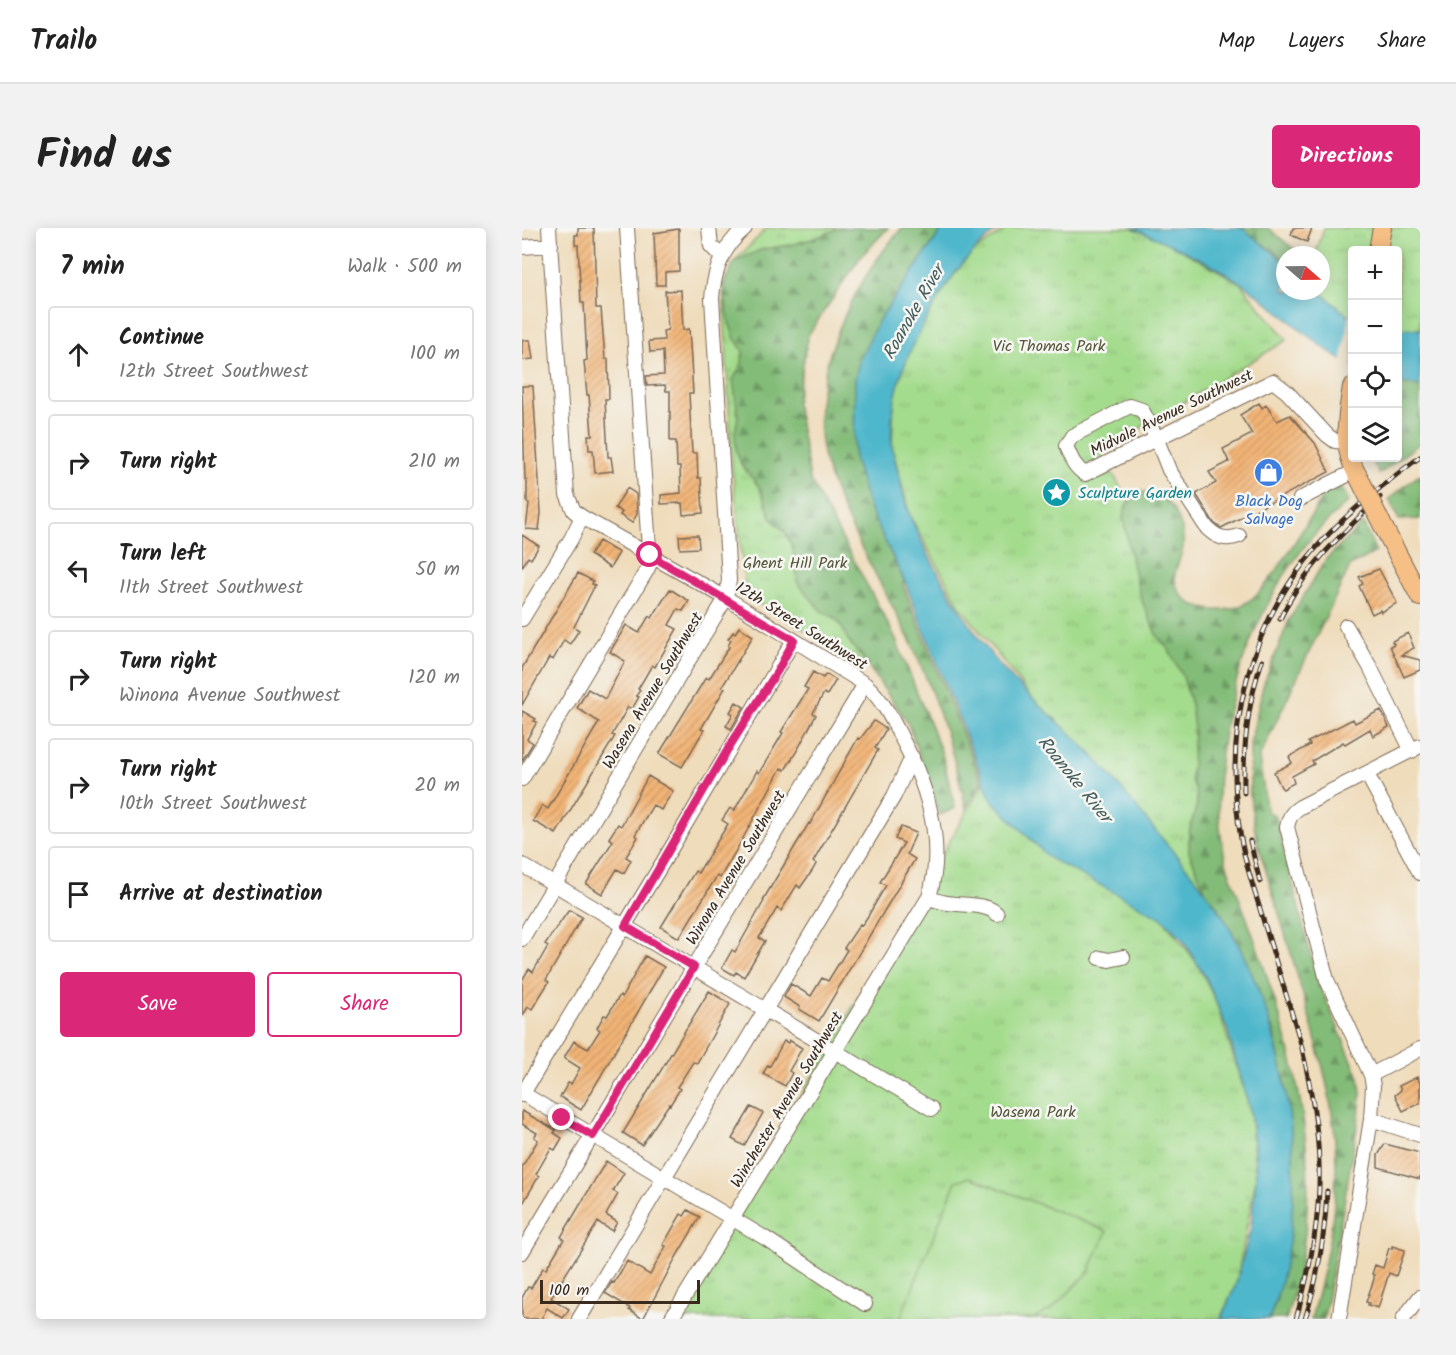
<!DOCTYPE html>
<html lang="en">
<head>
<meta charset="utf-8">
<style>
  body { margin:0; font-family:Kalam,sans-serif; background:#f2f2f2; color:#222 }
  .controls { position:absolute; right:18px; top:18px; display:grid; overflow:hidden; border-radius:6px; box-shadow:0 3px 15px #0003 }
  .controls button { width:54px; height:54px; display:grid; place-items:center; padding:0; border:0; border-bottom:2px solid #e0e0e0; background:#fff; color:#222; font:30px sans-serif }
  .compass { position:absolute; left:754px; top:18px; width:54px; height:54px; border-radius:50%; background:#fff; box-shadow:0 3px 15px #0003; rotate:110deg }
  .scale { position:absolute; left:18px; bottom:15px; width:160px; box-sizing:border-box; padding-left:6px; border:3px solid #3b2a1e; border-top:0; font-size:16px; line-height:21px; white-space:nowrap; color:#3b2a1e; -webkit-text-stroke:4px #f6f6f2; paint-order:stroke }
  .stop { position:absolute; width:18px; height:18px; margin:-14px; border:4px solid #db2777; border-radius:50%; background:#fff }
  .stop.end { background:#db2777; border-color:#fff; box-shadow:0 2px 6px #0008 }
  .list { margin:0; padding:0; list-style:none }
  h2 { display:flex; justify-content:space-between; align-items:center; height:78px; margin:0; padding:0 24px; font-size:26px }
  h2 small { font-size:20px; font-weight:400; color:#767676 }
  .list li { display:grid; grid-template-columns:39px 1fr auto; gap:18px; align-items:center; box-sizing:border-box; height:96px; margin:0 12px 12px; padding:0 12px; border:2px solid #e0e0e0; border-radius:6px }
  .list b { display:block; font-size:22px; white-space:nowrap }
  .list p { margin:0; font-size:20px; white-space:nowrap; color:#767676 }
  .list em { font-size:20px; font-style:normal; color:#767676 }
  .actions { display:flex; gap:12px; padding:18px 24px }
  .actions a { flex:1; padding:14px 0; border:2px solid #db2777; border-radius:6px; text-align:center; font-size:21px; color:#db2777 }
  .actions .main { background:#db2777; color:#fff }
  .icon { flex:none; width:33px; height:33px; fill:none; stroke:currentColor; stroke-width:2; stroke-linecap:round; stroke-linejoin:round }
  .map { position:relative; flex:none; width:898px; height:1091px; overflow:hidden; border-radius:6px }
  header { display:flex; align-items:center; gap:36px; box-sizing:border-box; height:84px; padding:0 30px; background:#fff; border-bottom:2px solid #e0e0e0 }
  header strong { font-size:28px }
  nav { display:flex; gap:33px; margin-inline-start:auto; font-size:21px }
  .intro { display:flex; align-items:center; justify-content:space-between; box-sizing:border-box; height:144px; padding:0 36px }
  h1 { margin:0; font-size:42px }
  .button { padding:15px 27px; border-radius:6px; background:#db2777; color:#fff; font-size:21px; font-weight:700 }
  main { display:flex; gap:36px; padding:0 36px }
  aside { flex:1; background:#fff; border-radius:6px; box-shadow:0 3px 15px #0003 }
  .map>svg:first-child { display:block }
  .grass { fill:url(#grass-tufts); stroke:#708356; stroke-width:1.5 }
  .forest { fill:url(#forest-firs); stroke:#5f734b; stroke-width:1.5 }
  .pitch { fill:#a4dc8d; stroke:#708356; stroke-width:1.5 }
  .water { fill:#4fb7cc; stroke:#457075; stroke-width:1.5 }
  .pier { fill:#efdcbb }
  .building { fill:url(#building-hatch) }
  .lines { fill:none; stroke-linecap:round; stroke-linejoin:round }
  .minor-casing { stroke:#7a6855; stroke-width:16 }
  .major-casing { stroke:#7a6855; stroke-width:20 }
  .minor { stroke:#fff; stroke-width:14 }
  .major { stroke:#f5bf86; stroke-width:18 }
  .rail-casing { stroke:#3b2a1e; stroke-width:5 }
  .rail { stroke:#f6f6f2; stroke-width:3; stroke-dasharray:9; stroke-linecap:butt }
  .major-bridge-casing { stroke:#7a6855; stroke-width:20; stroke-linecap:butt }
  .major-bridge { stroke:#f5bf86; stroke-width:18 }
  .route { stroke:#db2777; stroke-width:8 }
  .labels { text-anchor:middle; stroke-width:5; stroke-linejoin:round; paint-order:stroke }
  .park-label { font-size:16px; fill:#55563a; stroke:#f6f6f2 }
  .street-label { font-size:16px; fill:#3b2a1e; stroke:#f6f6f2 }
  .culture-label { font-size:16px; fill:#0d838f; stroke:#f6f6f2; text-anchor:start }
  .shop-label { font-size:16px; fill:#366cbe; stroke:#f6f6f2 }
  .water-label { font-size:18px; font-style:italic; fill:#425b5b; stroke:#f6f6f2 }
</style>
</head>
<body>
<header>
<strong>Trailo</strong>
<nav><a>Map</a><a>Layers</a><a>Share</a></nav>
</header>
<div class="intro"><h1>Find us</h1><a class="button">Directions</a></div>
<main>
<aside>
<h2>7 min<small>Walk · 500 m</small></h2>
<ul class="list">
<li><svg class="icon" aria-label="ahead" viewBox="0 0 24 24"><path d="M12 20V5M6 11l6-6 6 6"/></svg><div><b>Continue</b><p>12th Street Southwest</p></div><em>100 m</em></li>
<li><svg class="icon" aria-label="right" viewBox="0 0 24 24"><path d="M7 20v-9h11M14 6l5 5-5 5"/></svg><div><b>Turn right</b></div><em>210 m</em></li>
<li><svg class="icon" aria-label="left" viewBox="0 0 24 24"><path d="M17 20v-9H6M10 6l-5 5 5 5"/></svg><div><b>Turn left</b><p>11th Street Southwest</p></div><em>50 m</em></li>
<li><svg class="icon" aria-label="right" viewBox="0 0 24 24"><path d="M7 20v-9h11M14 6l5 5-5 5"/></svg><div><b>Turn right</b><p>Winona Avenue Southwest</p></div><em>120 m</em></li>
<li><svg class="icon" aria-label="right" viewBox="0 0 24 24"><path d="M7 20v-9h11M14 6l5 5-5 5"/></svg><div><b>Turn right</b><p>10th Street Southwest</p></div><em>20 m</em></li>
<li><svg class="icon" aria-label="arrive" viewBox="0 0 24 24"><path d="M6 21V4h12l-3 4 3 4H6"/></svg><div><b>Arrive at destination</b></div></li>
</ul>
<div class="actions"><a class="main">Save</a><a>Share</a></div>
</aside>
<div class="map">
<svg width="898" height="1091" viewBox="0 0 898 1091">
  <defs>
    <pattern id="grass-tufts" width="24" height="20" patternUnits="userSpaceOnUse" patternTransform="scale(1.5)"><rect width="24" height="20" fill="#a4dc8d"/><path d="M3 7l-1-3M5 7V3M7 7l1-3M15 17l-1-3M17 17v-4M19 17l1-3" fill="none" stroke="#8ebd79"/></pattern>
    <pattern id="forest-firs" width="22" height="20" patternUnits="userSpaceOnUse" patternTransform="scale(1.5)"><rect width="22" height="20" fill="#83bc78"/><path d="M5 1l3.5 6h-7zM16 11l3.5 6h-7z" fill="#6c9962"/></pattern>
    <pattern id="building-hatch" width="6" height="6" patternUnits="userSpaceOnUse" patternTransform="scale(1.5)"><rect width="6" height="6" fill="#f3b577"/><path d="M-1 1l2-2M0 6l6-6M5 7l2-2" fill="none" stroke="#c69361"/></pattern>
  </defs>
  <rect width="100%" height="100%" fill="#f6f6f2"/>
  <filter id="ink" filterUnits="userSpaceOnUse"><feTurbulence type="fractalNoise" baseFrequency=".0167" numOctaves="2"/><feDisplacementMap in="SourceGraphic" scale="12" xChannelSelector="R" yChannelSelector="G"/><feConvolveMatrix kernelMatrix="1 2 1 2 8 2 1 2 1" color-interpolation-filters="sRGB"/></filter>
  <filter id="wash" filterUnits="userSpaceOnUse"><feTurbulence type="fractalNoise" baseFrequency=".008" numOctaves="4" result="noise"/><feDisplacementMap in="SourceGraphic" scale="24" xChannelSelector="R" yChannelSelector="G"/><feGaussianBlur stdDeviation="1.35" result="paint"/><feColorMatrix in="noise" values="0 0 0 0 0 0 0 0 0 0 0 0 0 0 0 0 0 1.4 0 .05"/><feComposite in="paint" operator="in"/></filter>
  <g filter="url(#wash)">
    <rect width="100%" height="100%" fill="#efdcbb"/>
    <path class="grass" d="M245 0H366L339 28 286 107 274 175 288 252 371 405 420 526 433 580 418 587 386 495 347 439 224 368 210 239 201 57 213 33Z
      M486 0H611L647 15 718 55 765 112 579 224 690 427 684 664 568 524 513 474 438 378 388 288 370 219 372 170 384 130 416 68 447 27Z
      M802 0H898V101H876V22H830V91L827 89 797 63H799V27H793Z
      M462 554 503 605 640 690 676 736 695 777 728 882 734 951 714 1056 698 1091H149Z"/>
    <path class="forest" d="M317 0H366L339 28 286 107 274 175 288 252 371 405 420 526 433 580 418 587 386 495 347 439 326 412 319 398 312 389 299 383 276 355 271 321 263 304 250 291 238 260 219 236 214 222 213 204 216 188 211 152 220 135 221 123 213 111 207 95 201 57 213 33 241 21 268 17 294 10Z
      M380 0H421L357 92 347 280 382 352 381 357 460 554 444 580C432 523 414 470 390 417 363 359 325 302 305 241 279 160 326 60 380 0Z
      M719 0H746L779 27H763V32Z
      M876 156 898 158V215L857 246 849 230H876Z
      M898 246V291L877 292 867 271Z
      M818 255 827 273C813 286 798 299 786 314 720 396 680 526 703 630 706 644 713 658 718 672 729 701 739 729 748 758 780 851 798 950 776 1047 773 1062 768 1077 764 1091H747L755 1070 771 926 762 852 751 803 729 744 702 691 684 664 667 624V604L675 576 674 562 669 552 672 501 669 477 661 449 647 422 634 406 620 373 612 344 601 290 604 277 618 264C623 264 628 264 632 266 652 272 663 299 661 318 660 328 655 336 653 345 651 361 663 375 678 379 691 384 710 383 722 376 747 363 775 309 791 285 795 279 798 271 803 265 806 261 813 258 818 255Z
      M841 295 854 324 828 338 737 530 745 584 753 587 795 751 837 849 839 865 837 888 802 1091H789C806 1030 819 965 812 901 808 861 797 824 786 785 770 726 751 668 734 609L728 568V516L741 458 767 392 804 331Z"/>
    <path class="pitch" d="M448 949 585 1003 566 1045 529 1082 511 1091H378L434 953Z"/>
    <path class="water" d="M421 0H479C442 25 419 64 398 103 379 139 367 176 370 217 371 227 375 238 377 248 381 262 383 277 389 290 409 338 450 406 485 445 511 473 541 496 567 524 589 546 608 572 628 596 653 627 681 656 702 690 768 801 795 969 747 1091H699L714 1056 729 999 734 951 733 923 728 882 705 801 684 750 661 712 640 690 527 630 469 571 382 352 347 280 332 230 333 150 337 133 357 92Z
      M611 0H719L723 2 763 34V63H797L830 91V139C790 115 757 81 719 55 686 33 648 16 611 0Z
      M876 101H898V158L876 155Z"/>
    <path class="pier" d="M828 87H830V142L819 136Z"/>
    <g id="blocks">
      <path class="building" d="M56 0H72L74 80H79L83 131H86L87 171H83L86 229H89L91 243 73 245 71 222H67L66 207H70L67 167H65L62 133 65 132 62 75H59L56 17H53V7H56Z
        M771 0H790L785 14 769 7Z
        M157 1V43L143 44V57H134L132 5Z
        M159 62 161 102 167 101 171 165H167L170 225H175L176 250H179L181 285 161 287 160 275 139 276V267L159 265 158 239H155L154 213H148V163H144L143 157 125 158 124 148 142 147 141 123 128 124 127 113 142 112 141 103 146 102 143 63Z
        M0 112H8L11 131 0 132Z
        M0 158H11L19 285 17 302 4 301 7 275H5V252H3Z
        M737 175 740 180 744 177 755 193 768 187 793 215 807 244 699 300 692 295 674 266 694 255 687 244 707 234 701 221 730 206 718 187Z
        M105 260 114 266 115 286 110 295 98 287 100 284 93 280Z
        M0 307 17 318 9 331 6 329 0 339Z
        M176 307 177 320 158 321 157 308Z
        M77 313 97 325 88 340 68 327Z
        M857 341 875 375 859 384 858 382 850 386 837 358 841 356 837 349Z
        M56 345 71 353 70 356 73 357 52 399 57 402 48 416 42 412 31 432 27 430 0 477V440Z
        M148 361 167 373 161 383 156 381 147 397 155 401 133 439 130 437 116 461 118 462 114 468 117 469 110 481 106 479 90 507 93 508 34 606 11 593 20 577 26 581 77 494 55 480 66 461 83 471 103 433 88 424 104 397 117 405 127 388 130 390Z
        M217 399 231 408 200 459 203 460 179 501 182 502 160 539 137 526 184 449 187 451 207 419 206 418 209 412 206 411 211 404 213 405Z
        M886 405 892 420 879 427 898 432V442L882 449 868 418 872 416 870 413Z
        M291 444 301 450 304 446 314 452 305 467 302 465 291 485 294 487 276 521 263 542 259 540 219 614 198 650 195 648 157 710 139 699 173 643 176 645 206 596 200 592 208 580 212 583 235 543 237 545 261 505 259 504 286 461 282 459Z
        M214 474 222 479 209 501 204 498 211 486 208 484Z
        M859 482 867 499 851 508 848 501 823 516 821 514 790 533 792 536 770 548 772 555 761 561 759 559 752 544 770 535 767 529 788 517 786 514 831 491 833 495Z
        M0 483 14 491 12 493 15 494 5 511 11 515 0 533Z
        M352 493 364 501 353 520 356 522 291 634 294 636 290 643 278 660 275 657 259 683 255 680 237 710 243 713 222 749 214 744 212 747 200 740 210 722 213 724 242 673 241 672 287 595 288 596 336 510 338 511Z
        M126 548 151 563 139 582 131 577 113 607 116 609 104 629 109 632 102 645 95 641 80 666 64 656 91 613 87 610 96 596 99 598Z
        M379 599 394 605 385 626 393 631 297 793 277 781 278 779 262 769 269 756 289 768 300 750 306 753 325 722 322 720 338 696 340 697 346 688 363 659 364 657 358 654 382 615 373 611Z
        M47 682 60 689 24 752 27 754 10 781 6 779 0 789V752L7 741 11 744 26 718 23 716Z
        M123 728 142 739 59 882 38 869 46 855 49 856 58 840 42 830 52 813 66 821 78 802 75 800 82 787 85 788 98 767 100 769Z
        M187 763 208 776 175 835 171 834 155 859 158 861 148 877 147 876 120 917 101 905Z
        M267 812 280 820 267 843 270 845 263 858 241 846 246 837 248 838 262 813 266 815Z
        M895 849 898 855V875L881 883 873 867 879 862 877 858Z
        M229 879 241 885 222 918 210 911Z
        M0 883 34 902 32 905 40 910 33 922 29 920 14 946 17 948 0 977V939L16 912 12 909 15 905 0 896Z
        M863 916 898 925V951L856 939V927Z
        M84 933 102 945 91 963 96 966 84 987 95 994 90 1003 76 994 29 1070 47 1081 41 1090 25 1080 19 1091H0V1070L6 1059 9 1060 21 1040 24 1041 42 1011 39 1009Z
        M166 982 178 989 153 1031 121 1091 107 1082 108 1080 83 1065 90 1054 92 1055 105 1033 128 1047 144 1018 141 1017 159 986 162 988Z
        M870 1018 883 1022 874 1048 867 1045 856 1080 846 1077 847 1075 844 1074 852 1051V1047L850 1046 853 1037 861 1040 867 1020 870 1021Z"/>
    </g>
  </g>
  <g filter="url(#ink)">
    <use href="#blocks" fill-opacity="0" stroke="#7a6855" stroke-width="1.5"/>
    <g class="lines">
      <defs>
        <path id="minor" d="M27 0 45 267 52 283 60 289 204 370 343 456C360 471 369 489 379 509 405 557 424 614 407 669L149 1091
          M187 0 189 18 199 28
          M0 19 29 17
          M778 271 833 243
          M717 308C703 313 694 309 685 300L647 242 634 209 620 182 608 178 550 208 544 218C549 230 552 239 563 246L751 153 765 164 805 207 813 213 825 214
          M0 391 49 311 60 289
          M824 398 848 439 890 523
          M845 546 898 645
          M0 551 125 342 128 335 105 0
          M0 637 410 881
          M407 669C427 681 462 672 475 686
          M0 711 204 370 207 352 190 70C192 42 201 18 223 0
          M578 730 587 732 601 729
          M849 847 898 821
          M0 865 243 1010 343 1076
          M0 867 141 634 272 412
          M849 891 898 907
          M0 1024 343 456
          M57 1091 372 568 390 529
          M817 1091 849 891 851 858 849 847 805 752 765 599C767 589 770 584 778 579L898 518
          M881 1091 898 1069"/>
        <path id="major" d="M856 22 860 0
          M830 159C825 189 819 220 836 248
          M863 302 898 369"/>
      </defs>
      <use href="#minor" class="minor-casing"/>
      <use href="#major" class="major-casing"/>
      <use href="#minor" class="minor"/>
      <use href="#major" class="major"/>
      <defs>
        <path id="rail" d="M758 391C780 342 820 306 858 269
          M722 565C721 520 725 476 740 433
          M728 613 738 654
          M774 1091C788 1042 799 987 797 935 796 895 788 855 779 816 766 771 751 726 738 681 731 658 723 635 719 611 700 503 726 393 802 311 831 280 864 254 898 229
          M783 1091C796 1050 803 1006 805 963"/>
      </defs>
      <use href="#rail" class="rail-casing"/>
      <use href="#rail" class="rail"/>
      <defs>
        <path id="major-bridge" d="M836 248 863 302"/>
      </defs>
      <use href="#major-bridge" class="major-bridge-casing"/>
      <use href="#major-bridge" class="major-bridge"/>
    </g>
  </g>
  <g class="lines" filter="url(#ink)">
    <path class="route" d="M40 890 71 908 172 739 103 698 206 521 256 442 272 412 128 327"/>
  </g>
  <defs>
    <symbol id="shop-disc" viewBox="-11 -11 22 22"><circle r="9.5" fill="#3f7fe0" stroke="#f6f6f2"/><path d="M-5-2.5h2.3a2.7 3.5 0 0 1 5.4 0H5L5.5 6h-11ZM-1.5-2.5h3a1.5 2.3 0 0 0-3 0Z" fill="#fff"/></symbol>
    <symbol id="sight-disc" viewBox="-11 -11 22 22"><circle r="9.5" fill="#0f9aa8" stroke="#f6f6f2"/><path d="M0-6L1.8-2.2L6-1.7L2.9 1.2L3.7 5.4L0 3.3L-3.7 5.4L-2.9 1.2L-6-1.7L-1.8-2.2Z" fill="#fff"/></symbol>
  </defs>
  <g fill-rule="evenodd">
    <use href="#shop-disc" x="730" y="228" width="33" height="33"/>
    <use href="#sight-disc" x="518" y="248" width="33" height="33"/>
  </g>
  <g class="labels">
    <g class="park-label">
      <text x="527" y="123">Vic Thomas Park</text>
      <text x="273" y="340">Ghent Hill Park</text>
      <text x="511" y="889">Wasena Park</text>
    </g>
    <g class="street-label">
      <text transform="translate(649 184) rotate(-26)" y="6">Midvale Avenue Southwest</text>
      <text transform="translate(280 397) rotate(32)" y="6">12th Street Southwest</text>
      <text transform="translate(130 462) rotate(-59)" y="6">Wasena Avenue Southwest</text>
      <text transform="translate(213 639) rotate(-59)" y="6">Winona Avenue Southwest</text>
      <text transform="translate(264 871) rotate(-59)" y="6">Winchester Avenue Southwest</text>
    </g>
    <g class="culture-label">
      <text x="556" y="270">Sculpture Garden</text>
    </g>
    <g class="shop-label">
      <text x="747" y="278">Black Dog<tspan x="747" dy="18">Salvage</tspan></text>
    </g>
    <g class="water-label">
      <text transform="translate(391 84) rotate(-60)" y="6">Roanoke River</text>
      <text transform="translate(553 551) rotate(51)" y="6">Roanoke River</text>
    </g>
  </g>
</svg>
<div class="controls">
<button>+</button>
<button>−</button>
<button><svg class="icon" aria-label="locate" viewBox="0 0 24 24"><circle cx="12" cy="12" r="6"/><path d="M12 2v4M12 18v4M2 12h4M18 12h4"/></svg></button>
<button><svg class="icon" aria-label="layers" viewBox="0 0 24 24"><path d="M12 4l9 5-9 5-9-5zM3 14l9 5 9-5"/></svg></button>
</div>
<svg class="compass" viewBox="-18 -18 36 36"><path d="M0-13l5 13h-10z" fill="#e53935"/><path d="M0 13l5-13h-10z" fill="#767676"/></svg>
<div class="scale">100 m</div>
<div class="stop" style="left:128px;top:327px"></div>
<div class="stop end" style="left:40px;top:890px"></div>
</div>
</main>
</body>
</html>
